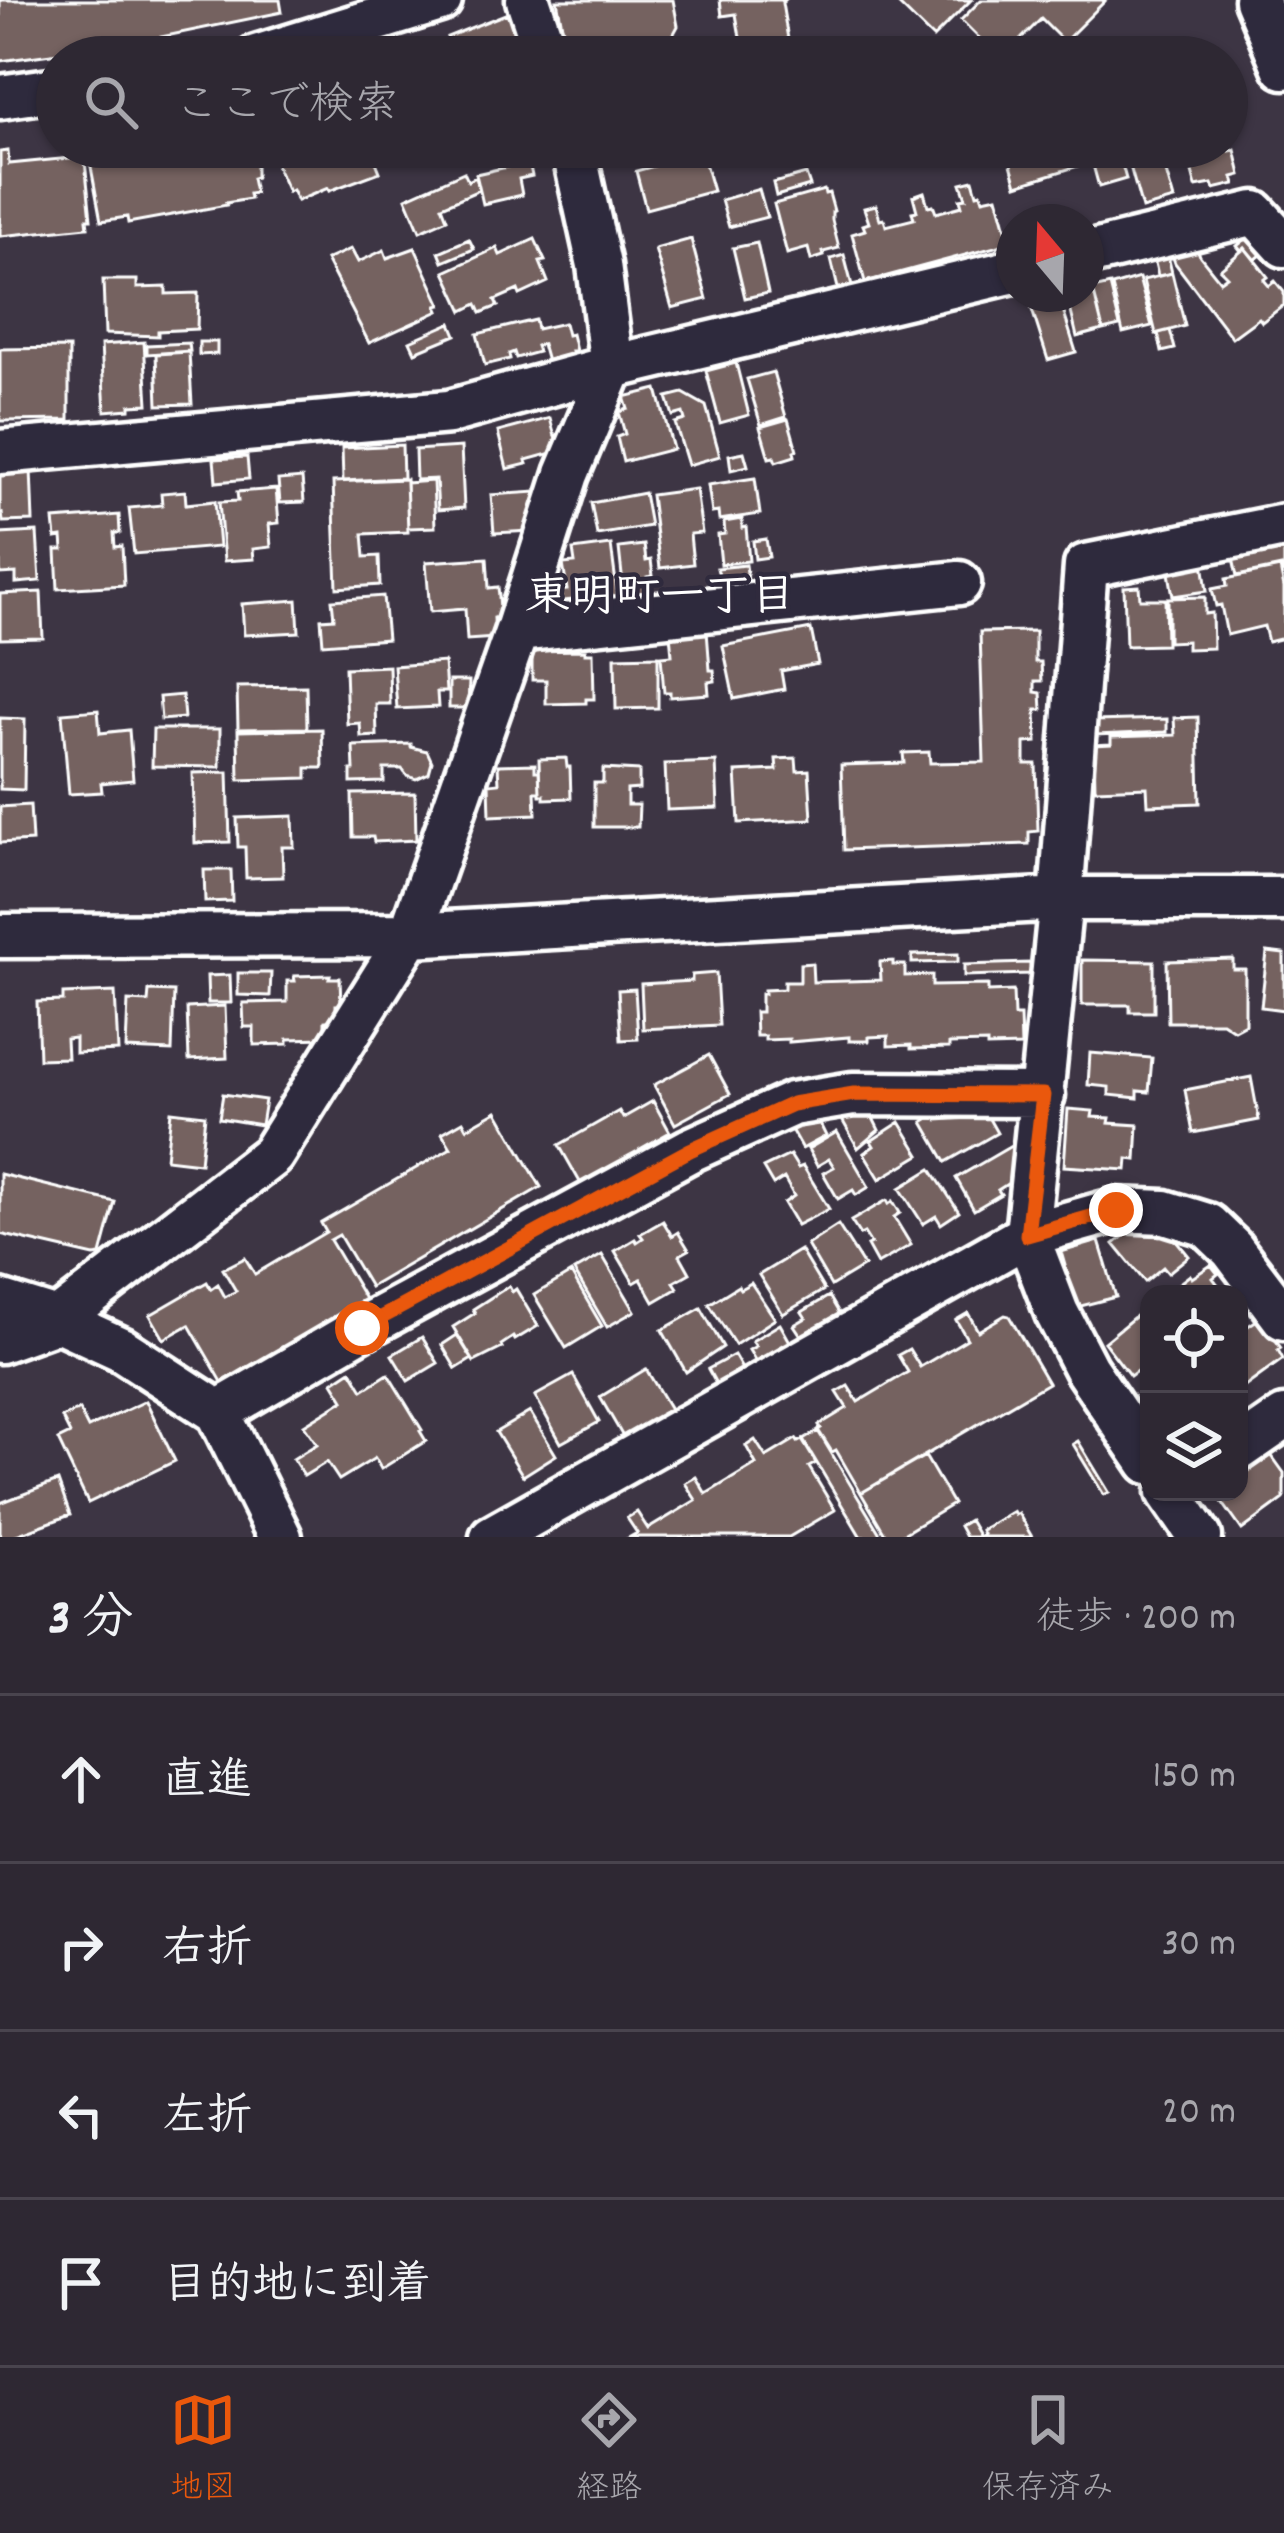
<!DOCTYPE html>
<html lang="ja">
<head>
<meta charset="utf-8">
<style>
  body { margin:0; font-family:Dekko,"Klee One",sans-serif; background:#3a343f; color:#f1f3f6 }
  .controls { position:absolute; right:36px; bottom:36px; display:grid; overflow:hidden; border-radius:24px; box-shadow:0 3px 9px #0004 }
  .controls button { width:108px; height:108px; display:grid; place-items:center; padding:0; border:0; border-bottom:3px solid #49444e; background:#2e2833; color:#f1f3f6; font:60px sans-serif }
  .compass { position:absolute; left:996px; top:204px; width:108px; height:108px; border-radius:50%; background:#2e2833; box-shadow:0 3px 9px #0004; rotate:341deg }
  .stop { position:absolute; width:36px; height:36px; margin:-27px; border:9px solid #ea580c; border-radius:50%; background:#fff }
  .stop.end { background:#ea580c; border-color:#fff; box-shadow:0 3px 12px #0008 }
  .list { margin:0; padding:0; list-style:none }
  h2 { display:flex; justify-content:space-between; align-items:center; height:156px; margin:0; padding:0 48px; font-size:51px }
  h2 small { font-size:39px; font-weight:400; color:#a7a6ac }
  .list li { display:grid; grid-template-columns:78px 1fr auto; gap:36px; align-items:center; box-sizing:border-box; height:168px; padding:0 48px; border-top:3px solid #49444e }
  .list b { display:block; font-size:45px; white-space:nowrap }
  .list em { font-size:39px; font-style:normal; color:#a7a6ac }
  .icon { flex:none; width:66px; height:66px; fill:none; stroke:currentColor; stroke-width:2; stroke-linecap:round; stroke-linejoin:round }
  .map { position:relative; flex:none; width:1284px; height:1537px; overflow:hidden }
  .search { position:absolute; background:#2e2833; box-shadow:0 3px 9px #0004; left:36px; right:36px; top:36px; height:132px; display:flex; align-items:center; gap:30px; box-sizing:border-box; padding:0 42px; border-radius:66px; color:#a7a6ac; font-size:45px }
  .sheet { height:828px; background:#2e2833 }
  nav { display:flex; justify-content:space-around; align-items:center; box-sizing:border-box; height:168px; border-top:3px solid #49444e; background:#2e2833; font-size:33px; color:#a7a6ac }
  nav a { display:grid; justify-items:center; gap:6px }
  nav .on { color:#ea580c }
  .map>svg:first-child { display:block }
  .building { fill:#746261; stroke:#fff; stroke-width:3 }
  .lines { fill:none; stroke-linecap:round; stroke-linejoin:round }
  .minor-casing { stroke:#fff; stroke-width:51 }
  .minor { stroke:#2f2a3d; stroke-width:42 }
  .route { stroke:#ea580c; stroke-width:15 }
  .labels { text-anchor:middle; stroke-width:9; stroke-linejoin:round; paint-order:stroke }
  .neighbourhood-label { font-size:45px; font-weight:bold; fill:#fff; stroke:#2f2a3d }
</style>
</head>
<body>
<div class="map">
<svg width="1284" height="1537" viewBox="0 0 1284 1537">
  <rect width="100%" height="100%" fill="#3d3544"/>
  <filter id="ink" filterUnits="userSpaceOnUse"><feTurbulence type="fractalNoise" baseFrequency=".00833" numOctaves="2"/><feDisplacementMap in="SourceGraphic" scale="24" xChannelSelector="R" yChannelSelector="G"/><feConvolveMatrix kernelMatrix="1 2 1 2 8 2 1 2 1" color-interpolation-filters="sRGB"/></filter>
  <g filter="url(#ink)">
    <path class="building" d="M0 0H280L282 12 132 43 0 61Z
      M557 0H673L678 26 671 39 578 57 566 47Z
      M720 0H785L782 3 791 57H730L729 52 742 49 736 14 722 16Z
      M894 0H971L933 38Z
      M981 0H1106L1064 42 1041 19 1003 57H998L961 20Z
      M508 13 525 57H455L447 37Z
      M110 147H253L256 166V177L252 178 255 193 249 194 250 199 226 203 227 205 128 223 127 217 101 221 89 156 90 152Z
      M268 147H370L380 172 329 191 328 188 297 201 292 190 288 192Z
      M1006 147H1073L1078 166 1017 185Z
      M1088 147H1117L1126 179 1099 187Z
      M1229 147 1230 151 1235 150 1241 175 1233 177 1235 184 1214 189 1212 184 1196 187 1188 157Z
      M8 151 9 164 80 157 81 161H85L91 219H87L88 227 0 236V152Z
      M702 153 713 191 646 209 636 171Z
      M1162 158 1174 200 1142 209 1130 166Z
      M529 162 532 176 519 179 522 195 483 204 476 174Z
      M464 172 468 181 476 177 479 190 442 206 447 219 420 231 406 198Z
      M806 174 810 186 776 196 773 183Z
      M973 180 977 194 981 193 983 199 997 196 1010 243 865 282 852 234 865 230 863 225 869 223 864 208 876 205 880 220 884 219 886 226 914 219 912 212 917 211 913 196 924 192 928 206 933 205 936 213 962 206 960 199 966 198 961 183Z
      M759 189 767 217 729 227 721 200Z
      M824 190 825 194 829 193 834 211 832 212V220L839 248 823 252 824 256 811 260 808 248 787 254 774 204Z
      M1258 229 1272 246 1255 260 1245 248 1241 251 1237 246Z
      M469 239 474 249 443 262 439 252Z
      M535 239 545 261 540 262 548 282 520 295 518 290 495 300 498 306 481 313 477 304 463 311 445 272 497 248 500 255Z
      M691 239 707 299 672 308 655 249Z
      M1195 241 1200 256 1220 281 1227 276 1220 269 1245 248 1268 277 1264 280 1269 286 1275 281 1284 292V305L1262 322 1259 318 1232 338 1175 263 1170 249Z
      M757 243 768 293 745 298 733 248Z
      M1166 247 1172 273 1158 276 1152 250Z
      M415 248 441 305 437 306 439 311 369 343 326 260 351 249 358 262 384 250 387 258Z
      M844 255 855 297 841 301 831 259Z
      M1172 273 1185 326 1156 334 1143 280Z
      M1139 278 1152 326 1123 333 1112 286Z
      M103 280H137V288L166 287V294L198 293 197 329 158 331V336L105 334Z
      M1110 285 1120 326 1103 330 1093 289Z
      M1093 289 1103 330 1077 337 1067 295 1086 294V290Z
      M1027 294H1058L1076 352 1048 360Z
      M535 320 537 329 564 323 567 335 572 334 576 351H572L573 356 547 362 542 344 536 346 538 352 516 358 514 352 509 354 510 359 485 365 477 334Z
      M451 323 456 335 415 352 410 341Z
      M1170 330 1175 349 1162 352 1158 333Z
      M144 342 148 404 130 405V409L105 411 101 345Z
      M199 342H217V354L199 355Z
      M189 343 190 351 147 354V345Z
      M69 348V420L0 421V349Z
      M189 352 192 404 158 405 156 354Z
      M736 363 749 415 720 423 706 371Z
      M773 372 786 417 761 425 747 379Z
      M657 389 673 449 623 462 617 437 625 434 619 412 628 409 624 397Z
      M683 393 706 406 720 456 688 465 675 423 685 420 683 413 673 416 667 397Z
      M550 418 559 451 526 460 527 464 507 469 498 432Z
      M788 419 797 450 794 451 795 456 776 462 774 457 769 458 760 427Z
      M402 445 403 478 343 481 342 448Z
      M461 447 464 508 438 510 436 479 416 480 415 450Z
      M744 452 748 466 731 470 729 455Z
      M247 457 249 479 216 482 214 459Z
      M31 469 33 521 3 522 2 513H0V470Z
      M302 478 304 502 280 503 278 480Z
      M755 478 760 514 719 520 718 512 712 513 708 485Z
      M406 479 408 532 363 534 365 557 379 556 380 585 337 588 333 482Z
      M433 481 435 527 408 528 406 483Z
      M276 489 279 523 269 524 271 547 253 549 254 559 224 561 219 502 238 501 237 492Z
      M696 489 702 533 690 534 693 564 660 568 651 495Z
      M185 491 186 504 215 501 219 547 134 554 129 508 162 505 161 493Z
      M536 492 538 521H529L530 531 494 533 491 495Z
      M644 493 650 526 597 535 591 503Z
      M119 515 120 533H114L115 547 122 546 124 585 58 589 56 550H63L62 537 56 538 54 520Z
      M742 519V528L746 527 749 561 721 564 718 535 725 534 724 522Z
      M37 532 40 581 16 583V573L0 574V534Z
      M766 539 769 557 755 559 753 541Z
      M1284 543V572L1282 573 1281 567 1237 576 1231 549Z
      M611 545 619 606 603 608 601 597 581 599 582 608 562 611 560 591 567 590 563 564 575 563 573 550Z
      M644 545 646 561 651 560 653 576 647 577 649 592 624 594 619 548Z
      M1202 555 1207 591 1173 596 1167 561Z
      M487 558 489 588 498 587 501 617 494 618 495 638 467 640 465 609 430 612 426 562Z
      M746 565 748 581 758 579 759 593 725 597 717 568Z
      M1280 568 1284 588V638L1268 642 1264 626 1227 635 1221 605 1216 606 1212 589 1227 586 1226 579Z
      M1139 586 1140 599H1165L1166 645 1126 646 1124 587Z
      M41 592 43 638 0 639V594Z
      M383 596 387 639 323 644 321 619 334 618 332 600Z
      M1205 597V614L1212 613 1213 648 1187 649V641L1168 642V598Z
      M297 600 299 632 244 635 242 604Z
      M811 629 818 664 781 671 784 689 734 699 723 646Z
      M707 631 710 670H714L715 681 708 682 709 694 670 697V692H664L661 656 672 655 670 634Z
      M1035 631V662H1041L1042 681H1035V692L1041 693 1042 710H1036L1037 742 1025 743V764H1036L1038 831 1029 832V844L844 850 841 765 904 763 903 753 929 752 930 763 984 762 980 632Z
      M585 650V653H593L594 699H586V703L546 704V680H532V651Z
      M658 656V708L616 709 615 657Z
      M444 662 446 692H437L438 707 397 709 394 666Z
      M389 666 390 704H376L377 736 361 737 360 723 347 724 345 668Z
      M449 681H469L468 708H449Z
      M306 686 307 728 238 729 237 687Z
      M182 695 184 718 161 720 159 697Z
      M98 710 100 733 129 730 133 780 101 783 102 792 69 794 62 713Z
      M1198 717 1200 803 1148 805 1147 787 1095 789 1094 745 1111 744V737L1175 735 1174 718Z
      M0 718 25 719 24 790 0 789Z
      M1167 719V732L1095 735 1094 721Z
      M153 729H220V767L152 766Z
      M322 729 323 768H307V778L239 780 238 731Z
      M411 744V747L427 751 432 762 429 773 416 779 407 776 402 769H384V782L351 783V770H354L353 746Z
      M566 758 567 767H570L571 798 544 799V795H540L539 759Z
      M796 758 797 771 809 770 812 819 739 823 736 772 777 770 776 759Z
      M716 762 718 808 667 810 665 764Z
      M535 764V771H539L540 792H535L536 814 490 816 489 784 499 783 498 765Z
      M603 769 639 771V789L627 790V805H639L638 827H594V783H603Z
      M228 772 230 842 195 843 193 773Z
      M415 793 416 840 374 842 373 837H353L352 794Z
      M30 805 32 841 0 843V807Z
      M293 816 294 847H282L283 877 246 878 245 847H238L237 818Z
      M204 870H231L232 901 205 902Z
      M1267 952 1284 954V1010L1261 1007Z
      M958 954V962L912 963V955Z
      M1233 959V969H1245V1024L1234 1030 1222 1022H1168L1167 961Z
      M1082 960 1154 961V1012H1130V1005H1082Z
      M893 961V965H905V976L932 975V986L988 985V992L1013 991 1014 1016H1020L1021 1046 987 1047V1043L949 1044V1048L911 1049V1045L888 1046V1036L869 1037V1041H849V1037L789 1042V1039L765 1040V1036H756L755 1012H761V994H764V990L784 989V982H800V964L812 963 813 982 881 980 880 962Z
      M1030 963 1031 974 964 976V965Z
      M238 973H271L270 996 238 995Z
      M716 973 719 1025 643 1029 641 984 692 981V975Z
      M230 975 231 1003H208L207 976Z
      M330 975 329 978H340L341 1005H336V1020L325 1021V1038L288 1039V1044L254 1045V1027H244L243 1003 287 1002V981H295L294 976Z
      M635 989 638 1039 621 1040 618 990Z
      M149 991 174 992 172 1051 126 1049 128 1001 148 1002Z
      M115 992 118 1051 75 1053V1038L66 1039 67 1058 39 1059 37 1002 63 1001V994Z
      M225 1006 227 1058 189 1060 187 1008Z
      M1090 1053 1152 1058 1149 1092 1138 1091V1098L1109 1095V1087L1088 1085Z
      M709 1055 730 1094 675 1124 654 1085Z
      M1251 1077 1259 1120 1193 1133 1185 1090Z
      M223 1094 265 1100 261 1125 219 1118Z
      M653 1101 670 1132 640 1149 645 1158 585 1191 559 1145 619 1111 623 1118Z
      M1068 1109 1093 1111 1092 1117 1110 1118 1109 1123 1138 1125 1136 1160 1128 1159 1127 1170 1064 1166Z
      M171 1111 205 1115 200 1163 166 1159Z
      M497 1111 541 1187 370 1287 339 1235 330 1240 368 1304 225 1387 189 1325 164 1339 150 1315 207 1282 211 1289 218 1284 225 1297 236 1291 223 1269 245 1258 255 1274 326 1232 321 1223 451 1148 442 1133 463 1121 467 1128Z
      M935 1115 937 1120 988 1117 997 1133 946 1162 923 1122Z
      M872 1116 879 1130 858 1148 841 1118Z
      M818 1120 826 1136 802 1149 789 1126Z
      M900 1122 920 1155 880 1179 864 1153 874 1146 871 1141Z
      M837 1132 869 1187 856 1195 853 1190 838 1199 823 1173 834 1167 829 1159 817 1166 808 1149Z
      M1011 1146 1022 1164 1010 1170 1015 1179 998 1190 1001 1194 974 1210 956 1178Z
      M790 1155 798 1168 803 1166 829 1209 797 1225 784 1203 794 1196 784 1178 773 1185 763 1168Z
      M931 1169 959 1212 941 1224 936 1216 923 1224 900 1188Z
      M0 1174 115 1202 101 1255 94 1256 0 1234Z
      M887 1200 889 1204 893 1201 900 1213 894 1217 911 1245 877 1264 867 1246 871 1244 864 1233 860 1235 851 1221Z
      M663 1221 672 1236 678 1232 689 1250 680 1255 690 1273 674 1282 678 1288 654 1302 641 1279 634 1283 615 1251 635 1239 637 1242 643 1238 640 1234Z
      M838 1225 864 1266 831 1286 807 1245Z
      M1136 1226 1143 1234 1153 1226 1160 1235 1167 1229 1189 1256 1168 1273 1163 1267 1145 1282 1114 1244Z
      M1099 1241 1116 1297 1077 1307 1061 1252Z
      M800 1250 824 1290 783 1314 759 1275Z
      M602 1255 635 1311 607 1327 574 1271Z
      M1211 1265 1218 1274 1213 1278 1225 1294H1165L1190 1275 1192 1278Z
      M571 1273 602 1326 566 1348 534 1295Z
      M751 1283 775 1319 735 1345 709 1304 738 1286 740 1289Z
      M509 1286 512 1292 516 1289 538 1326 515 1340 513 1337 501 1345 502 1348 474 1362 453 1327 475 1313 473 1309Z
      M829 1296 842 1318 804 1340 794 1325 806 1318 802 1312Z
      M701 1308 723 1347 686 1372 662 1330Z
      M1144 1309 1149 1316V1362L1130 1376 1104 1342Z
      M968 1313 978 1331 1005 1315 1009 1316 1048 1383 861 1493 836 1450 832 1452 818 1430 821 1428 819 1425 847 1408 837 1392 848 1386 858 1402 908 1372 898 1355 909 1349 920 1367 967 1339 956 1320Z
      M1260 1318 1281 1348 1278 1350 1283 1359 1239 1391V1332Z
      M780 1324 793 1347 759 1367 749 1350 756 1346 752 1341Z
      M457 1335 472 1359 456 1369 442 1345Z
      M422 1337 438 1363 408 1381 392 1355Z
      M734 1355 746 1376 720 1391 708 1369Z
      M646 1369 673 1414 626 1442 600 1397Z
      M351 1370 363 1390 388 1374 422 1430 420 1431 426 1441 381 1469 375 1458 339 1480 327 1462 304 1476 293 1459 317 1444 304 1425 344 1400 333 1382Z
      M573 1375 599 1422 561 1443 535 1396Z
      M146 1401 175 1461 88 1503 58 1440 70 1434 62 1418 79 1410 88 1428Z
      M530 1412 556 1455 523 1476 496 1432Z
      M818 1431 882 1537H861L803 1440Z
      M796 1439 798 1442 802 1440 816 1463 809 1467 835 1510 789 1537H630L637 1533 627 1518 637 1512 648 1529 696 1500 685 1483 696 1477 706 1494 756 1464 746 1446 755 1440 766 1457Z
      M1078 1441 1109 1492 1104 1495 1073 1444Z
      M1269 1452 1284 1473V1499L1242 1530 1215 1492H1239V1474Z
      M925 1456 953 1504 898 1537H887L861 1493Z
      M58 1481 70 1515 11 1537H0V1503Z
      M1013 1511 1015 1515 1018 1513 1032 1537H965L959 1526 969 1520 979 1537 983 1534 981 1530Z"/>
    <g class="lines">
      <defs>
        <path id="minor" d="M528 0 547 57
          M1256 0 1284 67
          M256 57 440 0
          M0 97 57 89
          M1086 254 1255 213 1284 245
          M0 452 449 412 612 367 1014 271
          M517 630 959 583
          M0 936 410 935 1061 899H1284
          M0 1302 58 1320 121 1349 218 1412
          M0 1341 58 1320 272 1155 410 935 517 630 567 474 612 367 599 265 573 147
          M1239 1449 1284 1418
          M1149 1462 1086 1369 1057 1313 1027 1235 1061 899 1086 566 1284 526
          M1169 1492 1200 1537
          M280 1537 218 1412 362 1328 690 1150 792 1104 853 1094 1043 1095
          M492 1537 1027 1235 1116 1210 1165 1212 1207 1225 1232 1249 1284 1318"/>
      </defs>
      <use href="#minor" class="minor-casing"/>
      <use href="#minor" class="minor"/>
    </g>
  </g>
  <g class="lines" filter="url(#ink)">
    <path class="route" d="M362 1328 690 1150 792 1104 854 1094 1043 1095 1027 1235 1116 1210"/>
  </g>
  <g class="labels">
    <g class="neighbourhood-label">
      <text x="660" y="609">東明町一丁目</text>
    </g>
  </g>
</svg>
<div class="controls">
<button><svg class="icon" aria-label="locate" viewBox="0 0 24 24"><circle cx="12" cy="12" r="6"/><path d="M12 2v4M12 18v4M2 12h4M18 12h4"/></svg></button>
<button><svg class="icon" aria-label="layers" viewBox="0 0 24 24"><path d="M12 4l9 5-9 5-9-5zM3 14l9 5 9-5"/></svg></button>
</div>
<svg class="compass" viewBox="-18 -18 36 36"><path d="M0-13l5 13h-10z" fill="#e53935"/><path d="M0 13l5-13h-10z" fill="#a7a6ac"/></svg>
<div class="stop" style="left:362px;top:1328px"></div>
<div class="stop end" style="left:1116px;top:1210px"></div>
<div class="search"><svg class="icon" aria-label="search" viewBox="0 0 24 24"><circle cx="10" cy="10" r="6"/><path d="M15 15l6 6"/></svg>ここで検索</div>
</div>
<section class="sheet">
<h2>3 分<small>徒歩 · 200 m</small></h2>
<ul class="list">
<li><svg class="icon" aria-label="ahead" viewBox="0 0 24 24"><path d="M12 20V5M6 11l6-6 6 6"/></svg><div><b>直進</b></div><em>150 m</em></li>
<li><svg class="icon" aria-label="right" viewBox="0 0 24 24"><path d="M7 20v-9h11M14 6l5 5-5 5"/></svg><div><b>右折</b></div><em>30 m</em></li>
<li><svg class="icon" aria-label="left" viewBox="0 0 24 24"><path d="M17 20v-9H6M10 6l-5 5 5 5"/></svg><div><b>左折</b></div><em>20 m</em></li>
<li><svg class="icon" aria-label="arrive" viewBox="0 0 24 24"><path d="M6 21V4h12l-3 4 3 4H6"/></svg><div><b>目的地に到着</b></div></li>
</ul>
</section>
<nav>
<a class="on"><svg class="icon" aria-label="map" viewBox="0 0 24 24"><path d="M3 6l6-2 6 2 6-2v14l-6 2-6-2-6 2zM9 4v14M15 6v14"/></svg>地図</a>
<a><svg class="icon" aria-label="directions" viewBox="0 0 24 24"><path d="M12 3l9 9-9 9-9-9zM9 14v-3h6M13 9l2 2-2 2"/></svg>経路</a>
<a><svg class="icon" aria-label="saved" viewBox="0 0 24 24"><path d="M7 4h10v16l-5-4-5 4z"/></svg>保存済み</a>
</nav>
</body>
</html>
